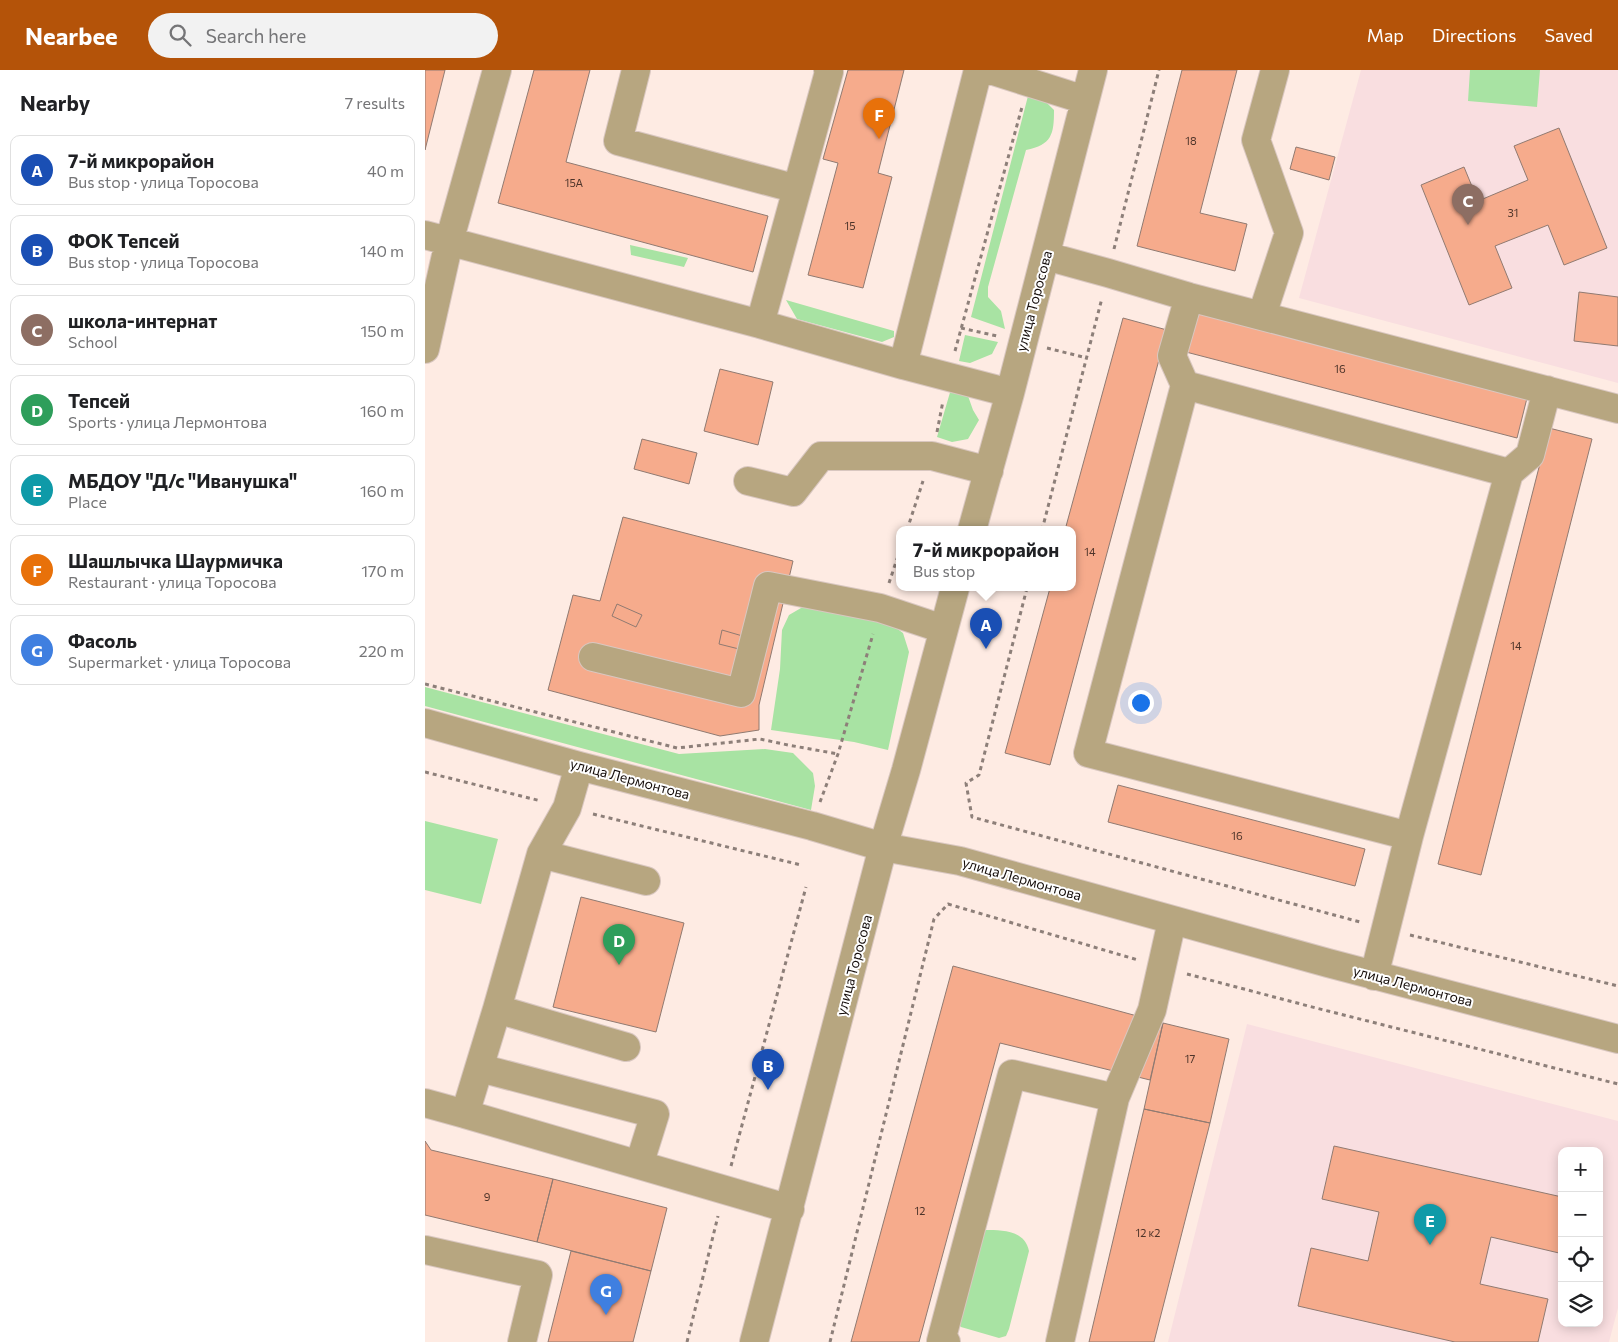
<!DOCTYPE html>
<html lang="en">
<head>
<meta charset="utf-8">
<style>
  body { margin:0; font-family:Commissioner,sans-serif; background:#f2f2f2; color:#202124 }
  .controls { position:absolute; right:15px; bottom:15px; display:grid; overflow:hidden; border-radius:10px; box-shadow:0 2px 12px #0003 }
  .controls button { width:45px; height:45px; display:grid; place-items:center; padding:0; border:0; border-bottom:1px solid #e0e0e0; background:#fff; color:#202124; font:25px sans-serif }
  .you { position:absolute; left:715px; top:632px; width:18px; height:18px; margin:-12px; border:4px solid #fff; border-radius:50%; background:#1a73e8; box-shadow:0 0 0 8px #1a73e833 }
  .badge { display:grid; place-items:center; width:32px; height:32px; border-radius:50%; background:#b45309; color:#fff; font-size:16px; font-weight:700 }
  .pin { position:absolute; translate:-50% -41px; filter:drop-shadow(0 1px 2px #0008) }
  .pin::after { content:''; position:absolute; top:26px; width:18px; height:15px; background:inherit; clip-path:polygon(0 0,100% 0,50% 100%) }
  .popup { position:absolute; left:471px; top:456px; width:180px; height:65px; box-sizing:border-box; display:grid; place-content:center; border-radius:10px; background:#fff; filter:drop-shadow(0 1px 4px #0005); font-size:16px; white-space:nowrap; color:#757577 }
  .popup b { font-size:19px; color:#202124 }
  .popup::after { content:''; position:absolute; left:50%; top:100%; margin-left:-10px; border:10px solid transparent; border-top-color:#fff }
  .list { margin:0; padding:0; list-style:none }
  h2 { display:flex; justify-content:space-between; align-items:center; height:65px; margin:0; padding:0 20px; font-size:21px }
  h2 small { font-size:16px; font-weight:400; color:#757577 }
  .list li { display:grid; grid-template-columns:32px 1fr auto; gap:15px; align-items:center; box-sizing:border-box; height:70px; margin:0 10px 10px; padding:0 10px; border:1px solid #e0e0e0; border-radius:10px }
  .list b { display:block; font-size:19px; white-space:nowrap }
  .list p { margin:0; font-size:16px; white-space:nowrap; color:#757577 }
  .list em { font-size:16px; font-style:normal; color:#757577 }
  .icon { flex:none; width:28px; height:28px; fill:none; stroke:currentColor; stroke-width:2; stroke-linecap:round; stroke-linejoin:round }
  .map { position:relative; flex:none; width:1193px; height:1272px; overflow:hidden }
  header { display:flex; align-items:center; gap:30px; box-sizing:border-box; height:70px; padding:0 25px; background:#b45309; color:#fff }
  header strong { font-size:24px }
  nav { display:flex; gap:28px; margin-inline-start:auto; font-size:18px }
  .search { width:350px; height:45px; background:#f2f2f2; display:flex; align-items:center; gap:12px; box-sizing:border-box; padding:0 18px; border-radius:28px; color:#757577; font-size:19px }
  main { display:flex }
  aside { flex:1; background:#fff }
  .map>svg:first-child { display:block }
  .education { fill:#f9dee0; fill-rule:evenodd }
  .green { fill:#a8e3a3 }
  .building { fill:#f6ab8c; stroke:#907a71 }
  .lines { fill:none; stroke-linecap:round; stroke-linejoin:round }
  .minor-casing { stroke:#d9c7c0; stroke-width:30 }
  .path { stroke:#8d7f79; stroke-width:3; stroke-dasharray:4 4; stroke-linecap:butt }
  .minor { stroke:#b7a680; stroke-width:28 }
  .labels { text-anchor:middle; stroke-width:4; stroke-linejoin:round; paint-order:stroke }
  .number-label { font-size:11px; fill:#4d342a }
  .street-label { font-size:14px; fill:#150d0a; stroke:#fff }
</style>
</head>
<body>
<header>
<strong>Nearbee</strong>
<div class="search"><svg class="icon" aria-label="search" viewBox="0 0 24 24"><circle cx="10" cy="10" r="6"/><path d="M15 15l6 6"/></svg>Search here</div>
<nav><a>Map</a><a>Directions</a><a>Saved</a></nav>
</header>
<main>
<aside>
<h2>Nearby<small>7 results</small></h2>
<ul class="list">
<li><span class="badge" style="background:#1a4fb4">A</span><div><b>7-й микрорайон</b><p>Bus stop · улица Торосова</p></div><em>40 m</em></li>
<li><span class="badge" style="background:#1a4fb4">B</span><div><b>ФОК Тепсей</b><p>Bus stop · улица Торосова</p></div><em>140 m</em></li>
<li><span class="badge" style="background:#8d6e63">C</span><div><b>школа-интернат</b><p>School</p></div><em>150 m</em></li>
<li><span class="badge" style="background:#2e9e5b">D</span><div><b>Тепсей</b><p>Sports · улица Лермонтова</p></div><em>160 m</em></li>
<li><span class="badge" style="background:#0f9aa8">E</span><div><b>МБДОУ &quot;Д/с &quot;Иванушка&quot;</b><p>Place</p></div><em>160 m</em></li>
<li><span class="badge" style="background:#e8710a">F</span><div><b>Шашлычка Шаурмичка</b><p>Restaurant · улица Торосова</p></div><em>170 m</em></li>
<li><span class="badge" style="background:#3f7fe0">G</span><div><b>Фасоль</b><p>Supermarket · улица Торосова</p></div><em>220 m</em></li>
</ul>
</aside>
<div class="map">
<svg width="1193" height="1272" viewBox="0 0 1193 1272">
  <rect width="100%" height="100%" fill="#feebe3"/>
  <path class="education" d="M936 0H1193V313L874 228Z
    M822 954 1193 1051V1238L1184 1272H743ZM1137 1081H1174V1253H1137Z"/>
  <path class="green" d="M1045 0H1115L1112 37 1043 31Z
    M603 26 619 30 629 40C629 64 627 75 601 80L563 217V227L576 241 580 259 546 247Z
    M205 175 263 188 259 197 206 185Z
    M361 230 469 261V267L457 272 372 249Z
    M540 265 573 272 567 284 545 293 534 291Z
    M526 319 543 326 548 340 554 350 543 369 527 372 512 367Z
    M415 537 463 552 478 563 484 582 463 680 429 672 346 660 355 599 357 560 364 545 376 538Z
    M0 617 254 684 340 679 368 683 388 703 390 716 386 740 0 636Z
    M0 751 73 769 56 834 0 820Z
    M560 1160C577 1160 600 1160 604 1181L584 1259 581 1266 574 1268 536 1257 532 1253 554 1164Z"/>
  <path class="building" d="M0 0H20L0 80Z
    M109 0H165L141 92 343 146 328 202 73 133Z
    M423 0H479L453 103 467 107 438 218 383 205 413 93 398 89Z
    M757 0H812L775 143 822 154 810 201 712 176Z
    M1134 58 1182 178 1139 195 1123 155 1070 176 1087 218 1044 235 996 115 1039 97 1053 131 1103 110 1089 76Z
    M871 77 910 87 904 110 865 99Z
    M1154 222 1193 227V276L1149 271Z
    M773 238 1103 324 1092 368 761 282Z
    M698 248 742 260 625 695 580 683 625 518H647V460H640Z
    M295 299 348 312 333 375 279 361Z
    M1124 358 1167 369 1056 805 1013 794Z
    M217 369 272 383 264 414 209 399Z
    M198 447 368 491 334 635V660L295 666 123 620 148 525 175 531Z
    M192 534 217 545 211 557 187 546Z
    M297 560 321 567 318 580 294 574Z
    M693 715 940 779 930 816 683 752Z
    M156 827 259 853 231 962 128 937Z
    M528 896 738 953 725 1010 575 973 494 1272H426Z
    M738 953 804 969 785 1053 719 1039Z
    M719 1039 785 1053 729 1272H664Z
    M0 1071 6 1080 128 1109 112 1172 0 1145Z
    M909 1076 1137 1127V1171L1134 1183 1066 1167 1055 1214 1123 1229 1113 1272H1030L873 1236 886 1178 943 1191 954 1142 897 1129Z
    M128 1109 242 1138 226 1201 112 1172Z
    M146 1181 226 1201 208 1272H123Z"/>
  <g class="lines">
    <defs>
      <path id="minor" d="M211 0 193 71 372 119
        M565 0 660 30
        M0 165 335 254 404 2 403 0
        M621 186 683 203 764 227 1193 339
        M837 245 864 163 831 70 850 0
        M335 254 478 295 553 0
        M0 279 24 172 72 0
        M478 295 585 323
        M760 315 747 286 764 227
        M323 411 368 422 396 386H507L564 401
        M547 460 585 323 668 0
        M168 587 316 623 343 516 455 538 518 559
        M0 653 154 696 387 756 458 777 535 791 903 893 1193 969
        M154 696 142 738 116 784 72 939 201 977
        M984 766 663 683 760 315 1084 403
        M116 784 221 811
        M949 906 984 766 1084 403 1105 385 1122 320
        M72 939 40 1044 365 1139
        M55 998 230 1044 214 1095
        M0 1033 40 1044
        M0 1180 113 1205 97 1272
        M329 1272 458 777 481 700 530 518
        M521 1272 516 1271 587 1004 690 1028
        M635 1272 690 1028 727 940 747 851"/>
    </defs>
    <use href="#minor" class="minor-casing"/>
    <path class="path" d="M689 179 734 0
      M536 258 572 266
      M622 278 662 288
      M530 281 597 37
      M512 362 518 331
      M482 460 498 411
      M617 460 677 228
      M464 513 475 480
      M602 518 554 705 541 713 547 747 935 852
      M0 614 252 678 335 669 363 675 413 684
      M0 702 116 731
      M395 732 413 684 448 564
      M168 744 376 795
      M985 865 1193 916
      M762 904 891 938 1193 1014
      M306 1096 381 817
      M262 1272 293 1146
      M405 1272 509 849 523 834 713 890"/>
    <use href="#minor" class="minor"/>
  </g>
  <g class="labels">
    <g class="number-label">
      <text x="766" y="75">18</text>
      <text x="149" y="117">15А</text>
      <text x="1088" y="147">31</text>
      <text x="425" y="160">15</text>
      <text x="915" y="303">16</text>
      <text x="665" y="486">14</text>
      <text x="1091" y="580">14</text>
      <text x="812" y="770">16</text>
      <text x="765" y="993">17</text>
      <text x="62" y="1131">9</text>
      <text x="495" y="1145">12</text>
      <text x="723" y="1167">12 к2</text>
    </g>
    <g class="street-label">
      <text transform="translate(609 231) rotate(-75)" y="5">улица Торосова</text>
      <text transform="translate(205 709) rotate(15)" y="5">улица Лермонтова</text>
      <text transform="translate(597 809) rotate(16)" y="5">улица Лермонтова</text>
      <text transform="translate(429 895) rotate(-75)" y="5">улица Торосова</text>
      <text transform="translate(988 916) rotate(15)" y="5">улица Лермонтова</text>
    </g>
  </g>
</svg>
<div class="controls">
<button>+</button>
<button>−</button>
<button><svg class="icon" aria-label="locate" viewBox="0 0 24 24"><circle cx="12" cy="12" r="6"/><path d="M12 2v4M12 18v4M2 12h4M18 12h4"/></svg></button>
<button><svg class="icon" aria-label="layers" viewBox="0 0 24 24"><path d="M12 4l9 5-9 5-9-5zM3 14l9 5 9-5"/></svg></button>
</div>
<div class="you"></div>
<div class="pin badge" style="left:561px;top:579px;background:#1a4fb4">A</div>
<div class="popup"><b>7-й микрорайон</b>Bus stop</div>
<div class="pin badge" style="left:343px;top:1020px;background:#1a4fb4">B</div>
<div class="pin badge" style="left:1043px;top:155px;background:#8d6e63">C</div>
<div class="pin badge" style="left:194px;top:895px;background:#2e9e5b">D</div>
<div class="pin badge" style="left:1005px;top:1175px;background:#0f9aa8">E</div>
<div class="pin badge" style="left:454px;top:69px;background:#e8710a">F</div>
<div class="pin badge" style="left:181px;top:1245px;background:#3f7fe0">G</div>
</div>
</main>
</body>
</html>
